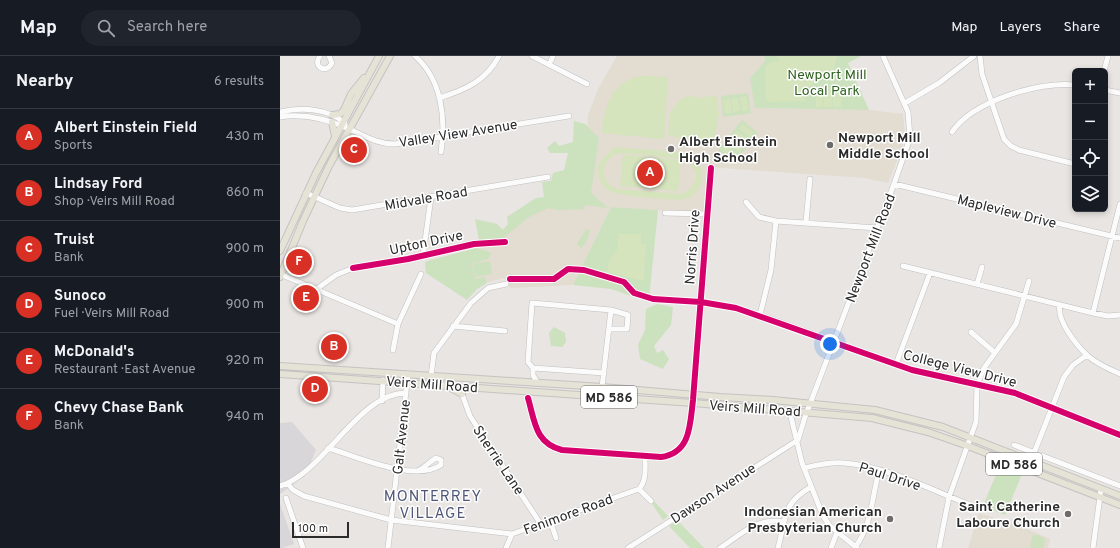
<!DOCTYPE html>
<html lang="en">
<head>
<meta charset="utf-8">
<style>
  body { margin:0; font-family:Overpass,sans-serif; background:#20242c; color:#f1f3f6 }
  .controls { position:absolute; right:12px; top:12px; display:grid; overflow:hidden; border-radius:6px; box-shadow:0 2px 6px #0003 }
  .controls button { width:36px; height:36px; display:grid; place-items:center; padding:0; border:0; border-bottom:1px solid #363941; background:#171b24; color:#f1f3f6; font:20px sans-serif }
  .scale { position:absolute; left:12px; bottom:10px; width:57px; box-sizing:border-box; padding-left:4px; border:2px solid #2b2b2b; border-top:0; font-size:11px; line-height:14px; white-space:nowrap; color:#2b2b2b; -webkit-text-stroke:3px #fff; paint-order:stroke }
  .you { position:absolute; left:550px; top:288px; width:14px; height:14px; margin:-10px; border:3px solid #fff; border-radius:50%; background:#1a73e8; box-shadow:0 0 0 6px #1a73e833 }
  .badge { display:grid; place-items:center; width:26px; height:26px; border-radius:50%; background:#d93025; color:#fff; font-size:13px; font-weight:700 }
  .pin { position:absolute; translate:-50% -50%; border:2px solid #fff; box-shadow:0 1px 4px #0006 }
  .list { margin:0; padding:0; list-style:none }
  h2 { display:flex; justify-content:space-between; align-items:center; height:52px; margin:0; padding:0 16px; font-size:17px }
  h2 small { font-size:13px; font-weight:400; color:#9ea1a6 }
  .list li { display:grid; grid-template-columns:26px 1fr auto; gap:12px; align-items:center; box-sizing:border-box; height:56px; padding:0 16px; border-top:1px solid #363941 }
  .list b { display:block; font-size:15px; white-space:nowrap }
  .list p { margin:0; font-size:13px; white-space:nowrap; color:#9ea1a6 }
  .list em { font-size:13px; font-style:normal; color:#9ea1a6 }
  .icon { flex:none; width:22px; height:22px; fill:none; stroke:currentColor; stroke-width:2; stroke-linecap:round; stroke-linejoin:round }
  .map { position:relative; flex:none; width:840px; height:492px; overflow:hidden }
  header { display:flex; align-items:center; gap:24px; box-sizing:border-box; height:56px; padding:0 20px; background:#171b24; border-bottom:1px solid #363941 }
  header strong { font-size:19px }
  nav { display:flex; gap:22px; margin-inline-start:auto; font-size:14px }
  .search { width:280px; height:36px; background:#20242c; display:flex; align-items:center; gap:10px; box-sizing:border-box; padding:0 14px; border-radius:22px; color:#9ea1a6; font-size:15px }
  main { display:flex }
  aside { flex:1; background:#171b24 }
  .map>svg:first-child { display:block }
  .industrial { fill:#d9d6d9 }
  .education { fill:#e2dcd1 }
  .green { fill:#cce1be }
  .pitch { fill:#d5e4bc; fill-rule:evenodd }
  .lines { fill:none; stroke-linecap:round; stroke-linejoin:round }
  .minor-casing { stroke:#c1c0c0; stroke-width:6 }
  .major-casing { stroke:#c5c3c2; stroke-width:8 }
  .minor { stroke:#fcfbfb; stroke-width:5 }
  .major { stroke:#e5e2d6; stroke-width:6 }
  .cycleway-casing { stroke:#fff; stroke-width:8 }
  .cycleway { stroke:#d6006c; stroke-width:6 }
  .poi-dot { fill:#6d6c6b; stroke:#fff; stroke-width:1.5 }
  .labels { text-anchor:middle; stroke-width:3; stroke-linejoin:round; paint-order:stroke }
  .shield { fill:#fff; stroke:#6b6b6b; stroke-width:1 }
  .shield-label { font-size:13px; font-weight:bold; fill:#2b2b2b }
  .park-label { font-size:14px; fill:#2f6222; stroke:#fff }
  .street-label { font-size:14px; fill:#2b2b2b; stroke:#fff }
  .poi-label { font-size:14px; font-weight:bold; fill:#2b2b2b; stroke:#fff; text-anchor:start }
  .neighbourhood-label { font-size:15px; letter-spacing:1px; fill:#505778; stroke:#fff }
</style>
</head>
<body>
<header>
<strong>Map</strong>
<div class="search"><svg class="icon" aria-label="search" viewBox="0 0 24 24"><circle cx="10" cy="10" r="6"/><path d="M15 15l6 6"/></svg>Search here</div>
<nav><a>Map</a><a>Layers</a><a>Share</a></nav>
</header>
<main>
<aside>
<h2>Nearby<small>6 results</small></h2>
<ul class="list">
<li><span class="badge">A</span><div><b>Albert Einstein Field</b><p>Sports</p></div><em>430 m</em></li>
<li><span class="badge">B</span><div><b>Lindsay Ford</b><p>Shop · Veirs Mill Road</p></div><em>860 m</em></li>
<li><span class="badge">C</span><div><b>Truist</b><p>Bank</p></div><em>900 m</em></li>
<li><span class="badge">D</span><div><b>Sunoco</b><p>Fuel · Veirs Mill Road</p></div><em>900 m</em></li>
<li><span class="badge">E</span><div><b>McDonald's</b><p>Restaurant · East Avenue</p></div><em>920 m</em></li>
<li><span class="badge">F</span><div><b>Chevy Chase Bank</b><p>Bank</p></div><em>940 m</em></li>
</ul>
</aside>
<div class="map">
<svg width="840" height="492" viewBox="0 0 840 492">
  <rect width="100%" height="100%" fill="#e8e5e2"/>
  <path class="industrial" d="M12 366 36 394 25 420 0 438V367Z
    M0 448 14 488 2 492H0Z"/>
  <path class="education" d="M337 0H484L485 5 470 22 476 52 589 54 623 58 625 81 620 97 608 127 585 122 428 111 423 157 331 151 293 229 230 232 224 222 201 228 146 214 149 204 198 193 202 183 223 181 248 160 275 146 303 145 308 59 318 33Z
    M699 457 748 473 770 483 768 492H688Z"/>
  <path class="green" d="M484 0H581L568 7 589 54 475 52 470 22 485 5Z
    M468 37 471 57 443 61 441 40Z
    M462 64 478 77 454 107 438 94Z
    M294 65 305 68 319 82 311 137 328 152 305 149 304 153 279 154 268 152 249 161 222 183 199 184 195 163 217 168 223 174 228 168 227 161 256 142 264 141 262 126 271 125 273 117 284 114 288 97H270L267 92 275 85 279 90 293 86Z
    M331 151 378 154 369 244 354 241 331 233 293 229Z
    M306 173 310 175C309 180 305 189 301 192L297 188Z
    M196 192 212 197 208 203 192 208 195 223 205 221 207 227 197 233 187 244 146 217 145 206Z
    M210 205 212 218 195 221 193 208Z
    M377 248 393 251 391 269 374 290 377 297 383 294 389 303 383 313 360 303 358 289 365 274 366 253Z
    M274 271 285 277 286 286 282 291 271 290 269 277Z
    M720 409 742 418 725 459 703 450Z
    M372 443 388 460 383 464 371 446Z
    M398 465 424 492H410L389 470Z
    M753 479H759L765 483 764 492H750Z"/>
  <path class="pitch" d="M496 0H557L553 16 544 17 526 33 525 45 489 46 486 43 485 11 491 6 501 5Z
    M360 20 388 21 384 81 382 83 322 77C325 49 330 28 360 20Z
    M536 35H543V51H536Z
    M544 35H552V51H544Z
    M553 35H561V51H553Z
    M436 39 439 57 434 84 432 86 388 80 390 57 401 43 409 40 420 42Z
    M466 40 468 54 462 55 460 41Z
    M458 42 460 55 453 56 451 43Z
    M450 43 452 57H445L443 44Z
    M463 68 473 76 470 81 459 73Z
    M457 75 468 83 464 88 453 80Z
    M451 82 462 91 459 96 448 87Z
    M446 89 457 98 453 103 442 95Z
    M333 91 407 97C412 101 417 104 420 110 426 122 419 139 406 143 397 145 338 140 330 135 323 132 318 124 318 115 318 101 330 100 333 91ZM340 97 404 103 409 105 416 117V124L409 134 402 138 337 133C317 125 321 101 340 97Z
    M343 99 401 104 398 135 340 130Z
    M338 178H361V188H366L364 223 362 225 327 216 330 202 337 195Z"/>
  <g class="lines">
    <defs>
      <path id="minor" d="M40 0C32 10 46 19 52 7L49 0
        M135 0C162 24 166 62 161 96
        M252 0 307 28
        M700 0 702 18 724 83 731 90 739 94 795 108
        M269 9 273 0
        M824 15 828 0
        M825 34 840 37
        M159 42C185 34 206 25 219 0
        M625 47 659 27 694 0
        M0 56C20 51 50 52 65 68
        M0 61C24 57 47 63 69 73 85 80 97 88 115 88L289 60
        M672 76C693 45 759 25 795 29
        M614 128 840 182
        M26 137 60 152 72 154 268 121
        M466 146 479 161 496 165 597 172
        M385 157 426 158
        M526 166 530 123
        M143 200 151 141
        M623 210 813 257 828 260 840 259
        M0 218 118 268
        M697 228 702 211
        M38 232 56 219 73 212 128 203 194 188 225 186
        M421 246 456 252 480 259 632 314 735 337 840 379
        M780 249C776 264 797 290 808 300 817 308 829 313 840 318
        M813 257 840 148
        M480 259 491 214 496 165
        M173 270 225 275
        M329 273H347L348 259 331 254
        M691 276 714 296
        M113 294 118 268 141 218
        M616 308 650 217
        M253 312 324 317
        M151 320 154 297 191 247 208 232 226 228
        M257 326 253 319V312L248 306 252 247 331 254 322 331
        M182 338 190 360 260 467
        M248 342C255 366 255 387 282 394L381 401C411 397 410 368 413 344L431 112
        M102 345 103 324
        M511 361 522 407 543 460 550 470 577 492
        M518 384 525 361 614 128 630 82 628 56 603 0
        M734 389 840 430
        M48 392C76 400 134 427 161 409V404L156 402C149 406 145 412 137 415
        M754 397 784 321 793 309 807 299
        M524 412C537 409 550 406 564 407 606 410 653 435 693 450
        M8 428 13 434 24 440 111 464 232 478 359 433
        M0 430C45 416 78 337 126 337
        M359 433C367 425 365 411 365 400
        M359 433 371 445
        M6 442 23 492
        M270 464 276 482
        M576 490C592 468 592 440 599 415
        M108 492 128 318
        M226 492 232 478
        M348 492 518 384
        M440 492C459 480 479 460 503 466
        M498 492C506 463 502 447 531 431
        M551 492 557 476
        M659 492 669 441 696 366 697 329 704 312 736 268 749 225
        M813 492 821 433"/>
      <path id="major" d="M52 59 60 58 64 54 71 38 84 22
        M52 66 55 80
        M0 195 36 117 99 0
        M0 221 23 165 49 110 110 0
        M0 310 322 331 440 341 493 344 595 354 663 371 840 440
        M0 318 413 347 592 362 648 376 688 390 840 449
        M169 331 182 338"/>
    </defs>
    <use href="#minor" class="minor-casing"/>
    <use href="#major" class="major-casing"/>
    <use href="#minor" class="minor"/>
    <use href="#major" class="major"/>
    <defs>
      <path id="cycleway" d="M73 212 128 203 194 188 225 186
        M230 223H274L288 213 304 214 344 226 354 237 373 243 421 246 456 252 632 314 735 337 840 379
        M248 342C255 366 255 387 282 394L381 401C411 397 410 368 413 344L431 112"/>
    </defs>
    <use href="#cycleway" class="cycleway-casing"/>
    <use href="#cycleway" class="cycleway"/>
  </g>
  <g class="poi-dot">
    <circle cx="550" cy="89" r="4"/>
    <circle cx="391" cy="93" r="4"/>
    <circle cx="788" cy="458" r="4"/>
    <circle cx="610" cy="463" r="4"/>
  </g>
  <g class="labels">
    <g class="shield">
      <rect x="301" y="330" width="56" height="22" rx="3"/>
      <rect x="706" y="397" width="56" height="22" rx="3"/>
    </g>
    <g class="shield-label">
      <text x="329" y="346">MD 586</text>
      <text x="734" y="413">MD 586</text>
    </g>
    <g class="park-label">
      <text x="547" y="23">Newport Mill<tspan x="547" dy="16">Local Park</tspan></text>
    </g>
    <g class="street-label">
      <text transform="translate(178 77) rotate(-9)" y="5">Valley View Avenue</text>
      <text transform="translate(146 142) rotate(-10)" y="5">Midvale Road</text>
      <text transform="translate(727 155) rotate(14)" y="5">Mapleview Drive</text>
      <text transform="translate(146 186) rotate(-12)" y="5">Upton Drive</text>
      <text transform="translate(412 191) rotate(-86)" y="5">Norris Drive</text>
      <text transform="translate(590 192) rotate(-69)" y="5">Newport Mill Road</text>
      <text transform="translate(680 312) rotate(14)" y="5">College View Drive</text>
      <text transform="translate(152 328) rotate(4)" y="5">Veirs Mill Road</text>
      <text transform="translate(475 352) rotate(4)" y="5">Veirs Mill Road</text>
      <text transform="translate(121 381) rotate(-84)" y="5">Galt Avenue</text>
      <text transform="translate(219 404) rotate(56)" y="5">Sherrie Lane</text>
      <text transform="translate(610 420) rotate(18)" y="5">Paul Drive</text>
      <text transform="translate(433 437) rotate(-33)" y="5">Dawson Avenue</text>
      <text transform="translate(288 458) rotate(-20)" y="5">Fenimore Road</text>
    </g>
    <g class="poi-label">
      <text x="558" y="86">Newport Mill<tspan x="558" dy="16">Middle School</tspan></text>
      <text x="399" y="90">Albert Einstein<tspan x="399" dy="16">High School</tspan></text>
      <text x="780" y="455" text-anchor="end">Saint Catherine<tspan x="780" dy="16">Laboure Church</tspan></text>
      <text x="602" y="460" text-anchor="end">Indonesian American<tspan x="602" dy="16">Presbyterian Church</tspan></text>
    </g>
    <g class="neighbourhood-label">
      <text x="153" y="445">MONTERREY<tspan x="153" dy="17">VILLAGE</tspan></text>
    </g>
  </g>
</svg>
<div class="controls">
<button>+</button>
<button>−</button>
<button><svg class="icon" aria-label="locate" viewBox="0 0 24 24"><circle cx="12" cy="12" r="6"/><path d="M12 2v4M12 18v4M2 12h4M18 12h4"/></svg></button>
<button><svg class="icon" aria-label="layers" viewBox="0 0 24 24"><path d="M12 4l9 5-9 5-9-5zM3 14l9 5 9-5"/></svg></button>
</div>
<div class="scale">100 m</div>
<div class="you"></div>
<div class="pin badge" style="left:370px;top:117px">A</div>
<div class="pin badge" style="left:54px;top:291px">B</div>
<div class="pin badge" style="left:74px;top:94px">C</div>
<div class="pin badge" style="left:35px;top:333px">D</div>
<div class="pin badge" style="left:26px;top:242px">E</div>
<div class="pin badge" style="left:19px;top:206px">F</div>
</div>
</main>
</body>
</html>
